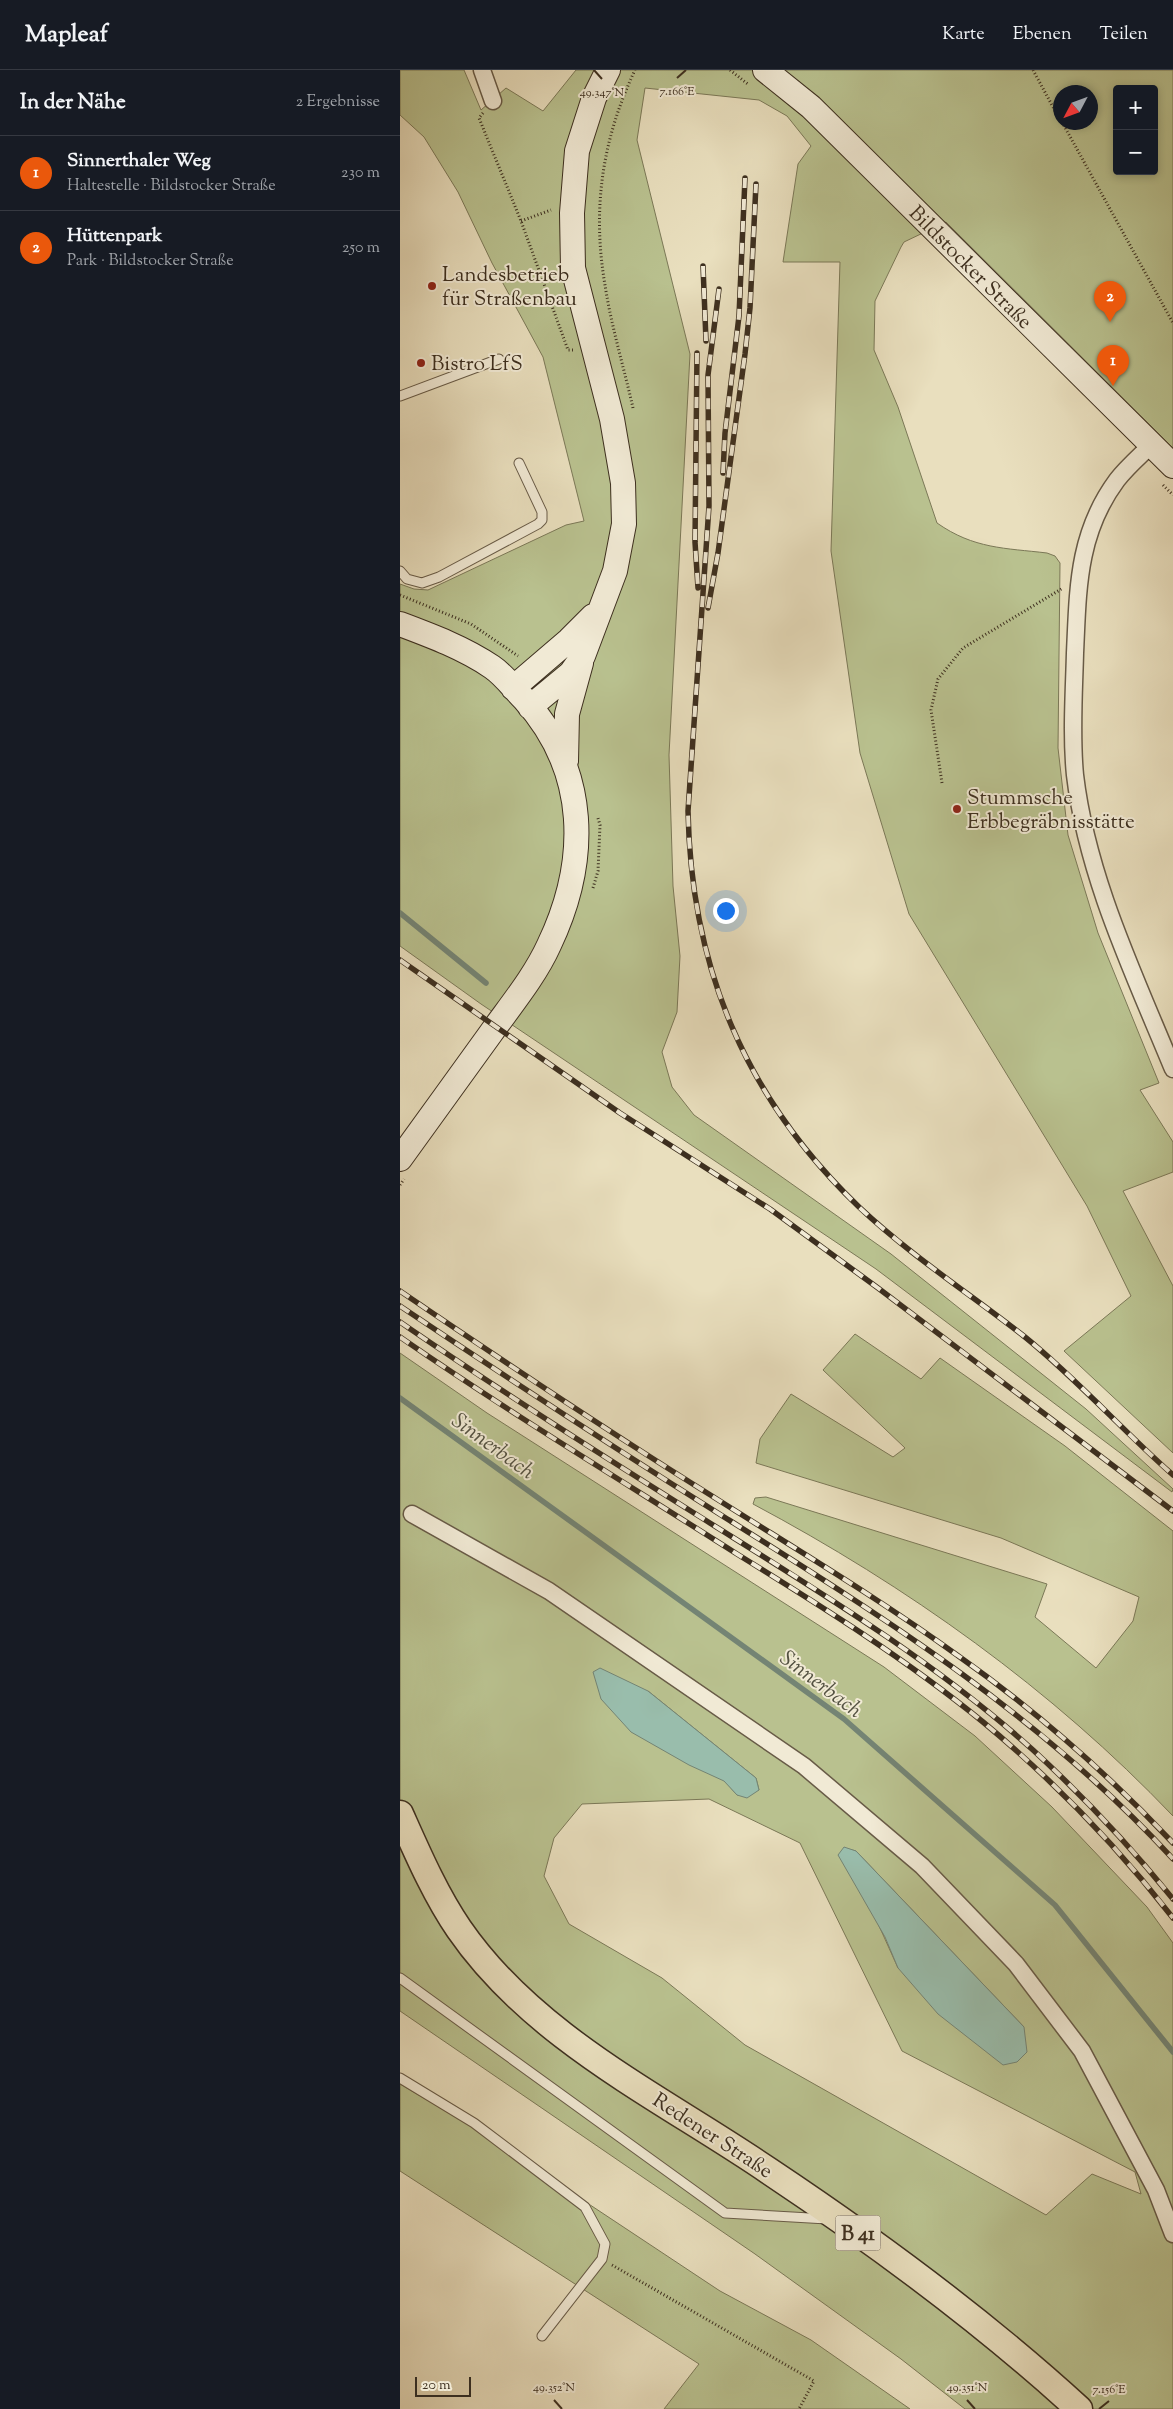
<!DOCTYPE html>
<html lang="de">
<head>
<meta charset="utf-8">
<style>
  body { margin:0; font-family:"Sorts Mill Goudy",serif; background:#20242c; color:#f1f3f6 }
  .controls { position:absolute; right:15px; top:15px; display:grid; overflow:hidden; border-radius:5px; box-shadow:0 2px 8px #0003 }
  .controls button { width:45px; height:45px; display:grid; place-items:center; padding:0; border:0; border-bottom:1px solid #363941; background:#171b24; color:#f1f3f6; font:25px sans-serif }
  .compass { position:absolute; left:653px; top:15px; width:45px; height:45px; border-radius:50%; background:#171b24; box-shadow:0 2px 8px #0003; rotate:229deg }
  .scale { position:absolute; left:15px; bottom:12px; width:56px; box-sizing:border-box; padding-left:5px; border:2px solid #3d2f1f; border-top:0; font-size:14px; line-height:18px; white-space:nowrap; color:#3d2f1f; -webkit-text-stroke:4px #f1ead5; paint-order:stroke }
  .you { position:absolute; left:325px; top:840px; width:18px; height:18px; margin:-12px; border:4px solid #fff; border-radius:50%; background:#1a73e8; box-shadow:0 0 0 8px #1a73e833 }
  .badge { display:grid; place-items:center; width:32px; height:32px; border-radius:50%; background:#ea580c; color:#fff; font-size:16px; font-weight:700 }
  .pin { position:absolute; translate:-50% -41px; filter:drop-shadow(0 1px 2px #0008) }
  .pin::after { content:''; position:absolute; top:26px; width:18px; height:15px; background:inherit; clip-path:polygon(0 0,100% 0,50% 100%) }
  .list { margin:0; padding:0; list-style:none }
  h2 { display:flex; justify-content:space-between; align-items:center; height:65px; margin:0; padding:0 20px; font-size:21px }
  h2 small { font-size:16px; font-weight:400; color:#9ea1a6 }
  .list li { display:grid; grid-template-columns:32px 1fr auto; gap:15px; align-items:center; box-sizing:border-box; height:75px; padding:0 20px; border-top:1px solid #363941 }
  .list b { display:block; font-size:19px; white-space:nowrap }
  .list p { margin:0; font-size:16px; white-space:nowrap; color:#9ea1a6 }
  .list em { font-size:16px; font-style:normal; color:#9ea1a6 }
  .map { position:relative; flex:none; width:773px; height:2339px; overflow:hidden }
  header { display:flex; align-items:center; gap:30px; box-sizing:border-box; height:70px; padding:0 25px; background:#171b24; border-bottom:1px solid #363941 }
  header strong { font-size:24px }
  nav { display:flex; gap:28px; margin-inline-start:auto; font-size:18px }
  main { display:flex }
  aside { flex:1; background:#171b24 }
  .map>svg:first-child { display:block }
  .green { fill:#b9c18f; stroke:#7b7857; fill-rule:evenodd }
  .water { fill:#99bdac; stroke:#748474 }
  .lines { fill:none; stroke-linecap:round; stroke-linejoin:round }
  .stream { stroke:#748474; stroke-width:5.5 }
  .lane-casing { stroke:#685b47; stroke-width:11 }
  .street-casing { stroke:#685b47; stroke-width:19 }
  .secondary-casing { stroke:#3d2f1f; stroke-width:26 }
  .primary-casing { stroke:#3d2f1f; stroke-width:29 }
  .path { stroke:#3d2f1f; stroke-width:3; stroke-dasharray:1 2.5; stroke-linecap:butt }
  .lane { stroke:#f1ead5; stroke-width:9 }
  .street { stroke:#f1ead5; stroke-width:16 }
  .secondary { stroke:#f1ead5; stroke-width:24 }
  .primary { stroke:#e9dfbe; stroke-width:26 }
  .rail-casing { stroke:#3d2f1f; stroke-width:5.5 }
  .rail { stroke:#f1ead5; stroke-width:4; stroke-dasharray:11; stroke-linecap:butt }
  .ticks { fill:none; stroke:#3d2f1f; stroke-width:2 }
  .poi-dot { fill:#8f2418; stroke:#f1ead5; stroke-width:2 }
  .labels { text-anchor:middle; stroke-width:4; stroke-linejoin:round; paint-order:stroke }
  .shield { fill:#f1ead5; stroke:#736756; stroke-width:1 }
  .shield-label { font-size:20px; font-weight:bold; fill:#3d2f1f }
  .street-label { font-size:21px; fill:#3d2f1f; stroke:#f1ead5 }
  .poi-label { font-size:21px; fill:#3d2f1f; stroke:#f1ead5; text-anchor:start }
  .water-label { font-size:22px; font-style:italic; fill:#545242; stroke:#f1ead5 }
  .ticks-label { font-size:12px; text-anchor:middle; fill:#3d2f1f; stroke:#f1ead5; stroke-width:4; stroke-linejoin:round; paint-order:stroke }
</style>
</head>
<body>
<header>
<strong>Mapleaf</strong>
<nav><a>Karte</a><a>Ebenen</a><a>Teilen</a></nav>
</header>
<main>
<aside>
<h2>In der Nähe<small>2 Ergebnisse</small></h2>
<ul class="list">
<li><span class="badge">1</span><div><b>Sinnerthaler Weg</b><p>Haltestelle · Bildstocker Straße</p></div><em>230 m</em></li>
<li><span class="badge">2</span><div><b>Hüttenpark</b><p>Park · Bildstocker Straße</p></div><em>250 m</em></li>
</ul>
</aside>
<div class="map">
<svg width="773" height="2339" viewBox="0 0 773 2339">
  <rect width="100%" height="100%" fill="#e9dfbe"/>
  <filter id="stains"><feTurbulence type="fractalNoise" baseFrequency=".004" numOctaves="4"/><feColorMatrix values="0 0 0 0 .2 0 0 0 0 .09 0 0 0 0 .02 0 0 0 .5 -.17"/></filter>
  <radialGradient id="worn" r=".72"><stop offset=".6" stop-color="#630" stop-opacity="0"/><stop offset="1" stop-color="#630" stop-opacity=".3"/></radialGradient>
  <path class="green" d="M0 0H64L81 40 106 18 143 41 176 0H773V378L546 152 504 172 501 177 475 231 474 280 498 337 537 453C574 479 605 478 647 483L655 486 660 493 658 678 668 765 698 863 759 1013 740 1020 773 1072V1102L723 1121 773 1216V1383L664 1281 731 1226 687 1136 509 844 460 683 431 481 440 192H383L398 94 411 76 387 46 359 30 245 18 237 70 290 284 269 685 273 816 280 886 277 942 262 982 272 1017 294 1045 491 1184 686 1339 773 1419 772 1422 476 1199 81 934 0 876V514L14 519 28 520 166 455 184 451 143 287 92 193 58 122 24 67 0 45ZM717 19H754V101H717ZM660 22H690V52H660Z
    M455 1264 521 1309 540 1288 665 1376 773 1461V1746C652 1619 507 1516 353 1434L355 1428 366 1427 647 1514 635 1547 696 1598 733 1551 739 1527 601 1468 356 1393 360 1369 391 1324 493 1387 505 1378 423 1300Z
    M0 1283 87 1343 484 1597 575 1666 652 1737 747 1837 773 1873V2339H565L501 2289 355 2184 0 1941ZM248 1621 356 1708 359 1720 337 1725ZM309 1729 400 1773 502 1981 735 2102 741 2124 692 2104 646 2145 345 1975 262 1908 169 1854 144 1806 154 1768 182 1734ZM444 1778 456 1781 624 1957 498 1898Z
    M0 2014 68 2054 320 2221 411 2270 510 2339H264L299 2294 0 2101Z"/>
  <path class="water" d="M200 1598 248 1621 356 1708 359 1720 347 1728 337 1725 324 1711 289 1695 231 1662 201 1629 193 1602Z
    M444 1777 456 1781 624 1957 627 1982 617 1992 603 1995 538 1944 498 1898 485 1867 438 1785Z"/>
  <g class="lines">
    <path class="stream" d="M0 843 86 913
      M0 1328 444 1649 655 1835 773 1982"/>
    <defs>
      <path id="lane" d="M0 326 99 289
        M0 501 7 509 22 513 39 507 138 454 142 450V442L119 393
        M0 1908 325 2143 427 2149
        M0 2008 74 2053 185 2137 205 2174 202 2189 142 2266"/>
      <path id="street" d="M82 0 93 31
        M751 375C740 386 727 397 717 410 677 464 678 520 675 583 674 623 671 665 675 705 687 807 734 904 773 999
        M12 1444 149 1521 404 1696 522 1796 616 1894 682 1981 756 2120 773 2164"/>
      <path id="secondary" d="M365 0 411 37 773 396
        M0 554C32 566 64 578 92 597 104 605 114 619 124 629 189 701 189 791 149 875 135 906 111 935 91 963 61 1005 30 1047 0 1089
        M113 618 169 570 193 546
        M130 637 171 603 183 586 215 501 224 454 223 413 212 349 173 198 172 143 177 81 194 28 208 0
        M166 691 167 644 181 593"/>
      <path id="primary" d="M0 1744C17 1782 35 1824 59 1859 134 1968 262 2028 369 2101 477 2173 583 2251 679 2339"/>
    </defs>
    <use href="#lane" class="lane-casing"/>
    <use href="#street" class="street-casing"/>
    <use href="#secondary" class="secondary-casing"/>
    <use href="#primary" class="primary-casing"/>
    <path class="path" d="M330 0 349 15
      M633 0 660 50
      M83 43 79 48 121 151 168 280H173
      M662 52 773 253
      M121 151 151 140
      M233 338C224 298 211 255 205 215 192 139 202 70 235 0
      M763 415 773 425
      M0 525 71 554 118 586
      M542 713 531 640 538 609 563 578 663 518
      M193 818 198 801 200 755 198 748
      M0 1115 4 1109
      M212 2195 414 2311 399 2339"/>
    <use href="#lane" class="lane"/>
    <use href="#street" class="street"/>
    <use href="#secondary" class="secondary"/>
    <use href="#primary" class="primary"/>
    <defs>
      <path id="rail" d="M303 196 306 271
        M319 219 308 305 309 436 288 741C291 897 345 1028 459 1137 510 1185 570 1224 625 1267 678 1310 722 1360 773 1405
        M297 283 295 472 298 518
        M323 403 325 363 339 246 345 108
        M308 538 318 483 345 284 350 238 356 114
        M0 890 220 1043 370 1139 478 1218 773 1441
        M0 1221C103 1291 206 1360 312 1426 394 1478 478 1528 557 1585 635 1640 707 1703 773 1773
        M0 1236C106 1307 213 1377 321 1445 483 1547 642 1646 773 1789
        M0 1252C96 1318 195 1381 294 1443 410 1516 531 1588 633 1680 683 1726 730 1776 773 1829
        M0 1267C110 1343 224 1412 337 1484 421 1536 506 1589 583 1652 653 1710 717 1776 773 1848"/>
    </defs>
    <use href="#rail" class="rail-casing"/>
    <use href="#rail" class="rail"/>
  </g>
  <path class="ticks" d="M194 0 202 9M277 8 286 0M154 2330 162 2339M567 2330 575 2339M699 2339 709 2331"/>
  <g class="poi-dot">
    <circle cx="32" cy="216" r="5"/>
    <circle cx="21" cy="293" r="5"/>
    <circle cx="557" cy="739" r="5"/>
  </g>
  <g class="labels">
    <rect class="shield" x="435.5" y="2145.5" width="45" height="35" rx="4"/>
    <g class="shield-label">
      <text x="458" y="2170">B 41</text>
    </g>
    <g class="street-label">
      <text transform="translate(571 197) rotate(45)" y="7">Bildstocker Straße</text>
      <text transform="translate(313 2065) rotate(33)" y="7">Redener Straße</text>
    </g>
    <g class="poi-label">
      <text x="42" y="211">Landesbetrieb<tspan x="42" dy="24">für Straßenbau</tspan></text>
      <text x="31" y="300">Bistro LfS</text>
      <text x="567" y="734">Stummsche<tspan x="567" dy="24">Erbbegräbnisstätte</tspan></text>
    </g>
    <g class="water-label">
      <text transform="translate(94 1375) rotate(36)" y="8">Sinnerbach</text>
      <text transform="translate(422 1613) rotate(37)" y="8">Sinnerbach</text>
    </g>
  </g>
  <g class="ticks-label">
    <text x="277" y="25">7.166°E</text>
    <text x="202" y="26">49.347°N</text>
    <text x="154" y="2321">49.352°N</text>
    <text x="567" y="2321">49.351°N</text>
    <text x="709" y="2323">7.156°E</text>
  </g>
  <rect width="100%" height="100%" filter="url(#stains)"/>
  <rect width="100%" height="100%" fill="url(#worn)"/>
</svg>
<div class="controls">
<button>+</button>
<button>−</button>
</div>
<svg class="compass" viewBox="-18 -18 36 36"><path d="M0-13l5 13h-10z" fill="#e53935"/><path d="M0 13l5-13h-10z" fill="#9ea1a6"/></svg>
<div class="scale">20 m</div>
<div class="you"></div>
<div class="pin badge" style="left:713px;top:316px">1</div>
<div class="pin badge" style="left:710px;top:252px">2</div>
</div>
</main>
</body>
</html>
